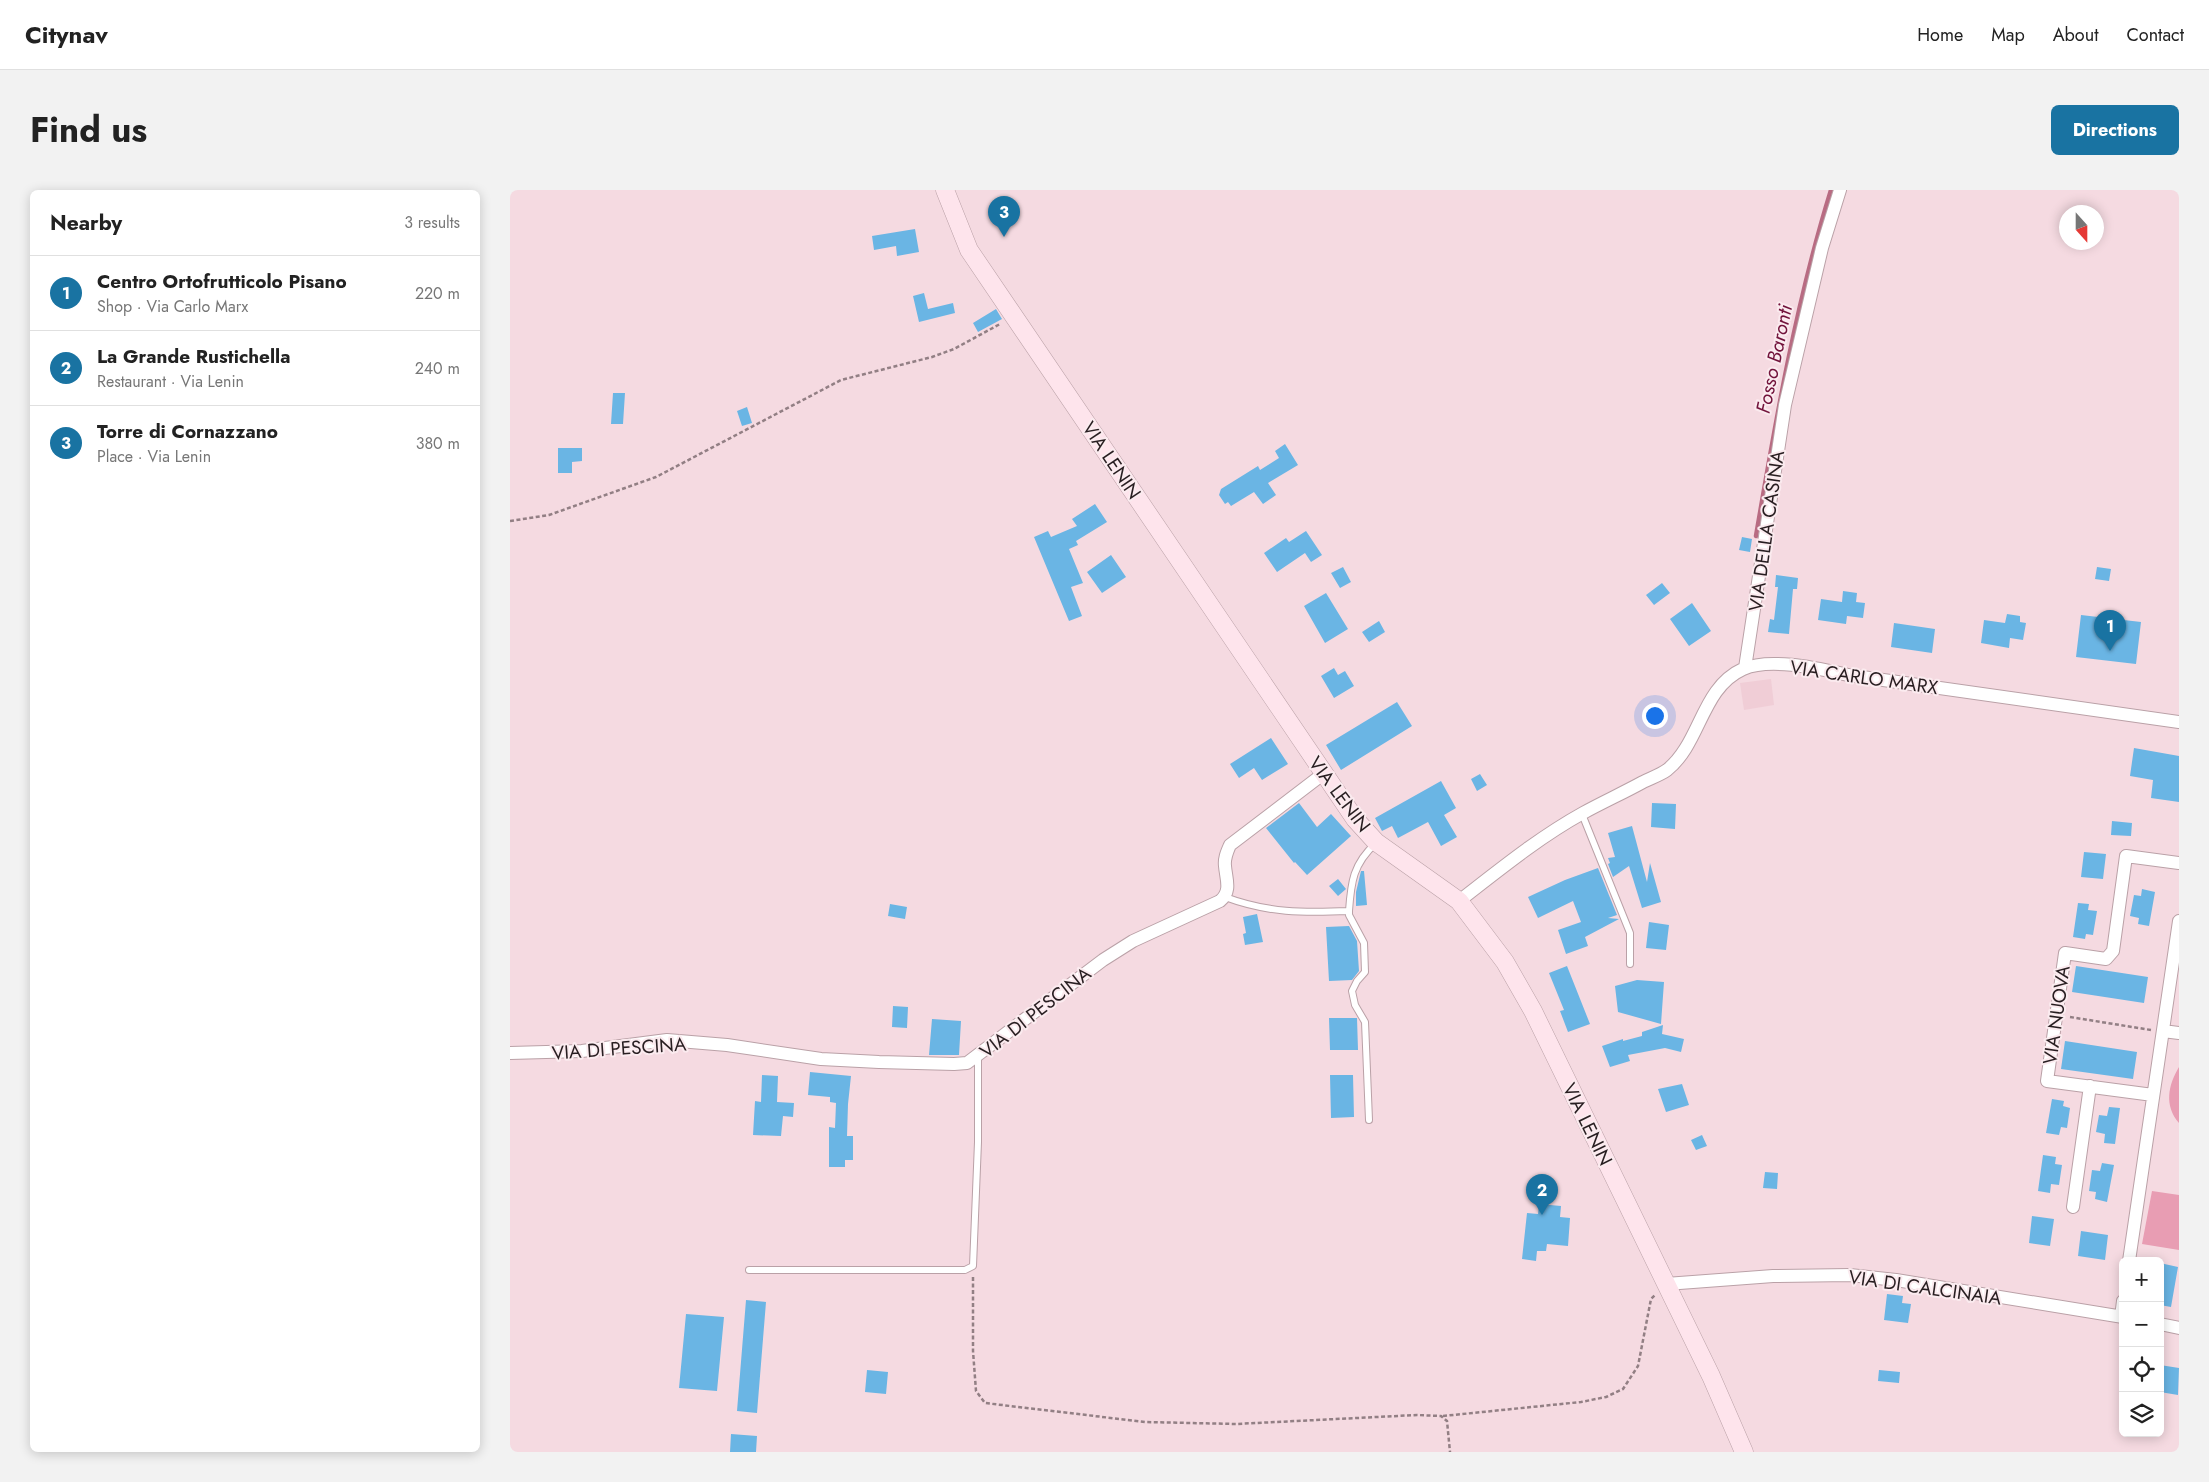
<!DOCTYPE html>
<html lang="en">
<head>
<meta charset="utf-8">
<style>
  body { margin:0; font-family:Jost,sans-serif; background:#f2f2f2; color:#222 }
  .controls { position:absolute; right:15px; bottom:15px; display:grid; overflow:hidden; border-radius:8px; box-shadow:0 2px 12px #0003 }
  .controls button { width:45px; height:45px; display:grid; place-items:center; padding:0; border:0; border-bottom:1px solid #e0e0e0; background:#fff; color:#222; font:25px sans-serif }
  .compass { position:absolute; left:1549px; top:15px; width:45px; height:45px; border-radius:50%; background:#fff; box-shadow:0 2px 12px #0003; rotate:159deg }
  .you { position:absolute; left:1144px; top:525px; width:18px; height:18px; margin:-12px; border:4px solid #fff; border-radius:50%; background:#1a73e8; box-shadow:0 0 0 8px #1a73e833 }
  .badge { display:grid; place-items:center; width:32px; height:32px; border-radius:50%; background:#1973a2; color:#fff; font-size:16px; font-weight:700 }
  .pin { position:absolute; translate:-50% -41px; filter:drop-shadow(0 1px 2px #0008) }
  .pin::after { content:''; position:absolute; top:26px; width:18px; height:15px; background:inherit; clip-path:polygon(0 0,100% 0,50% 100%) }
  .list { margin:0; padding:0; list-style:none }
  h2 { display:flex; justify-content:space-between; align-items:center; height:65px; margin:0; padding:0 20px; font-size:21px }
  h2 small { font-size:16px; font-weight:400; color:#767676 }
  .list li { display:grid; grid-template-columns:32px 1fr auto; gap:15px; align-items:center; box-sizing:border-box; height:75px; padding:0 20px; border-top:1px solid #e0e0e0 }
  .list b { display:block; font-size:19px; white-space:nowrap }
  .list p { margin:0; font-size:16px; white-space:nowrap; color:#767676 }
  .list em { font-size:16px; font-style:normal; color:#767676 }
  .icon { flex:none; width:28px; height:28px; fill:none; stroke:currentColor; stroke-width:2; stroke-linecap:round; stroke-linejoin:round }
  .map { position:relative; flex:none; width:1669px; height:1262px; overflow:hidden; border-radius:8px }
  header { display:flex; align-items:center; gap:30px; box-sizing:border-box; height:70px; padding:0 25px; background:#fff; border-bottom:1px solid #e0e0e0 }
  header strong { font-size:24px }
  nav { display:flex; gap:28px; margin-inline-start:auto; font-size:18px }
  .intro { display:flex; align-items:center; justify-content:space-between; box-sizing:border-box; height:120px; padding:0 30px }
  h1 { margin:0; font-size:35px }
  .button { padding:12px 22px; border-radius:8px; background:#1973a2; color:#fff; font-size:18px; font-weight:700 }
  main { display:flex; gap:30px; padding:0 30px }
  aside { flex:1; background:#fff; border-radius:8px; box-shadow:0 2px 12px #0003 }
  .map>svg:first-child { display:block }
  .built { fill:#f0cdd6 }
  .green { fill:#e89db3 }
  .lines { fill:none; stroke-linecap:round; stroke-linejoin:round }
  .stream { stroke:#b86b82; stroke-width:4.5 }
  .building { fill:#6ab5e4 }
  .lane-casing { stroke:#baa1a7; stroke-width:8 }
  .street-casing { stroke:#baa1a7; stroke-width:14 }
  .secondary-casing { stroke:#baa1a7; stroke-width:19 }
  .path { stroke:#927f84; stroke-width:2.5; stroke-dasharray:4 2.5; stroke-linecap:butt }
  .lane { stroke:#fff; stroke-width:6 }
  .street { stroke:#fff; stroke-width:12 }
  .secondary { stroke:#fee4ec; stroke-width:18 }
  .labels { text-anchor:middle; stroke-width:4; stroke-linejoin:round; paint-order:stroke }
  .street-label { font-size:19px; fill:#281e21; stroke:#fbebef }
  .water-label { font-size:20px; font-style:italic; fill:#72133b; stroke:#fbebef }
</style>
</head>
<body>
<header>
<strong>Citynav</strong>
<nav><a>Home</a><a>Map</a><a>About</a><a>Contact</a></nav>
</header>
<div class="intro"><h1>Find us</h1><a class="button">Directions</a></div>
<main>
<aside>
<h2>Nearby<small>3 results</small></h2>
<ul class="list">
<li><span class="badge">1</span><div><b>Centro Ortofrutticolo Pisano</b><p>Shop · Via Carlo Marx</p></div><em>220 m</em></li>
<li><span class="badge">2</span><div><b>La Grande Rustichella</b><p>Restaurant · Via Lenin</p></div><em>240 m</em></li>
<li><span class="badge">3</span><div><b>Torre di Cornazzano</b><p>Place · Via Lenin</p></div><em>380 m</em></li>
</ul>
</aside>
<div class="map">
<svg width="1669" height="1262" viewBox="0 0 1669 1262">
  <rect width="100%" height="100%" fill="#f5dae1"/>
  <path class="built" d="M1261 489 1264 515 1234 520 1230 493Z"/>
  <path class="green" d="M1669 877V933C1654 916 1658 895 1669 877Z
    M1642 1001 1669 1005V1060L1632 1054Z"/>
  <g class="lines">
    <path class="stream" d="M1246 346C1266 229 1286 113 1321 0"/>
  </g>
  <path class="building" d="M405 39 409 62 387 66 386 56 364 60 362 46Z
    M414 103 418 119 443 113 445 123 409 132 403 106Z
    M486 119 492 129 468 142 463 133Z
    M103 203H115L113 234H101Z
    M237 217 242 233 232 236 227 221Z
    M775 254 788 275 758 293 766 305 753 314 744 302 721 316 718 312 715 314 709 305 711 299 748 276 750 280 769 268 765 261Z
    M48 258H72V271L62 272V283H48Z
    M585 314 597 332 566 351 568 355 559 359 573 393 561 397 572 426 559 431 524 347 538 341 541 347 567 336 562 329Z
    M796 341 812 365 801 372 795 363 767 382 754 363 776 348 779 352Z
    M1232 347 1242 349 1240 362 1229 360Z
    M601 365 616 387 592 403 577 382Z
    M833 377 841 392 830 398 821 383Z
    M1587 377 1601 379 1599 391 1585 389Z
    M1266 385 1288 388 1287 399H1283L1279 444 1258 442 1260 429 1264 430 1268 397H1265Z
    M1152 393 1160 403 1144 415 1136 405Z
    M1333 401 1347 403 1346 412 1355 413 1353 428 1337 426 1336 434 1308 430 1311 409 1332 412Z
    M816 403 838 439 815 453 794 416Z
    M1182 413 1201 441 1179 456 1160 429Z
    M1497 424 1510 426V432L1516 433 1513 450 1500 448 1499 458 1471 453 1474 430 1495 433Z
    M1571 425 1631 432 1626 474 1566 467Z
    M869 431 875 442 859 452 852 442Z
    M1384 433 1425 439 1422 463 1381 457Z
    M824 478 828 485 835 481 844 496 824 508 811 486Z
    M887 512 902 536 831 580 816 555Z
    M761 548 778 574 752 590 744 578 729 588 720 574Z
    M1624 558 1669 566V612L1641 608 1643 590 1620 586Z
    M970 584 977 595 967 601 961 589Z
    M931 591 946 618 934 625 947 647 931 656 918 632 888 648 882 636 872 641 865 628Z
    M789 613 807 637 821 624 841 646 797 685 785 672 784 673 756 638Z
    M1142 613 1166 614 1165 639 1141 637Z
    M1602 631 1622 633 1621 646 1601 645Z
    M1122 636 1137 692 1140 673 1151 712 1132 718 1119 676 1103 687 1098 674 1100 673 1098 668 1105 667 1098 643Z
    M1574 662 1596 664 1593 689 1571 687Z
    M1088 678 1107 725 1098 728 1109 729 1075 747 1078 756 1056 764 1048 740 1071 732 1063 711 1028 728 1018 707 1055 690Z
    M851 681H854L857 715 846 716V702Z
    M828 689 836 699 828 706 819 696Z
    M1632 699 1645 702 1639 736 1628 734 1629 728 1620 726 1624 705 1631 706Z
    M1568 713 1579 714 1578 720 1587 721 1583 745 1576 744 1575 749 1563 747Z
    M380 714 397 717 395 729 378 726Z
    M747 724 753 752 735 755 733 744 736 743 733 727Z
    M1139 732 1159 735 1156 760 1136 758Z
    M839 736 847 751 849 781 842 790 819 791 816 737Z
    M1057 776 1080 834 1058 842 1050 821 1054 820 1039 783Z
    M1566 776 1638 787 1634 813 1562 802Z
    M1127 790 1154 792 1151 834 1108 822 1105 796Z
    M383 816 398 817 397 838 382 837Z
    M819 828H847L848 860H820Z
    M422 829 451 831 449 865H419Z
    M1153 835 1152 844 1174 849 1171 862 1155 858 1118 865 1120 871 1100 877 1092 856 1113 849V851L1132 846V842Z
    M1555 851 1627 862 1623 889 1551 879Z
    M300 882 341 886 338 914 337 946H343V970H335V977H319V937L325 938 326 913 320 912V907L298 905Z
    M252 885 268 886 267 912 284 913 283 927 273 926 271 946 243 945 245 911 251 912Z
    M820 885H843L844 927 821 928Z
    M1172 894 1179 915 1156 922 1148 899Z
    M1542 909 1554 911 1553 916 1560 918 1557 938 1551 937 1549 945 1536 943Z
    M1599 917 1610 918 1605 954 1594 953 1595 944 1586 942 1589 925 1597 926Z
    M1192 945 1197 956 1186 960 1181 950Z
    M1533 965 1546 967 1545 974 1552 975 1549 995 1541 994 1540 1003 1528 1001Z
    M1592 973 1604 975 1597 1012 1585 1009 1586 1002 1579 1001 1582 980 1590 981Z
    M1255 982 1268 983 1267 999 1253 998Z
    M1029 1014 1051 1016 1050 1027 1060 1028 1058 1056 1037 1054 1036 1061H1027L1026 1071 1012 1069 1017 1023 1028 1024Z
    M1522 1026 1544 1029 1540 1056 1519 1053Z
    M1571 1041 1598 1045 1595 1070 1568 1066Z
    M1650 1073 1668 1077 1661 1117 1650 1115Z
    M1377 1104 1393 1106 1392 1113 1401 1114 1398 1133 1374 1130Z
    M236 1110 256 1112 247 1223 227 1221Z
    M176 1124 214 1127 207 1201 169 1198Z
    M1650 1175 1669 1178 1668 1205 1650 1202Z
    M357 1180 378 1182 376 1204 355 1202Z
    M1369 1180 1390 1182 1389 1193 1368 1191Z
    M221 1244 247 1246 246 1262H220Z"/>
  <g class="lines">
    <defs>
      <path id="lane" d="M1072 624 1120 743V774
        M715 707C758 723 793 723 839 721
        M859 930 855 832 845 815 842 801 847 791 855 782 854 753 839 725V721C841 692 843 674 866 653
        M239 1080H455L463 1076 468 952V867"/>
      <path id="street" d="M1235 478 1275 215 1312 58 1330 0
        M949 711C989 680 1028 648 1073 623 1093 612 1113 603 1133 592 1141 588 1150 585 1157 580 1191 553 1191 498 1233 479 1261 467 1310 479 1338 485L1669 532
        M1653 841 1669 843
        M0 863 72 861 157 850 217 855 311 869 369 872 444 874 457 873 593 770 623 751 710 711C722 701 716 689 715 676 714 668 717 662 720 655L813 584
        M1643 905 1537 891 1555 763 1596 769 1603 761 1616 666 1669 673
        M1563 1017 1580 896
        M1619 1071 1669 731
        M1156 1094 1263 1086 1340 1085 1386 1090 1613 1127
        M1611 1127 1613 1111
        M1650 1134 1669 1138"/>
      <path id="secondary" d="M435 0 459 60 845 629 866 652 949 711 995 772 1023 821 1201 1186 1234 1262"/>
    </defs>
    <use href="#lane" class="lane-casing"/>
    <use href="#street" class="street-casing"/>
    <use href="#secondary" class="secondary-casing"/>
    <path class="path" d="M0 331 39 325 146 287 331 190 422 167 444 159 490 134
      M1560 827 1641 840
      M463 1087V1161L466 1201 475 1213 635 1232 726 1234 907 1225 931 1226 937 1231 940 1262
      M933 1226 1071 1212 1096 1207 1113 1199 1128 1176 1141 1109 1145 1105"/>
    <use href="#lane" class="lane"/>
    <use href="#street" class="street"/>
    <use href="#secondary" class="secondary"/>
  </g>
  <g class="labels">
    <g class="street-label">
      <text transform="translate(602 270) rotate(56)" y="7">VIA LENIN</text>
      <text transform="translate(1256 341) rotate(-82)" y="7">VIA DELLA CASINA</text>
      <text transform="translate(1354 487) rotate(8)" y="7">VIA CARLO MARX</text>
      <text transform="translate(830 604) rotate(53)" y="7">VIA LENIN</text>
      <text transform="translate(525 822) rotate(-38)" y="7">VIA DI PESCINA</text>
      <text transform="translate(1546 825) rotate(-82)" y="7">VIA NUOVA</text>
      <text transform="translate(109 858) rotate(-4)" y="7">VIA DI PESCINA</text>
      <text transform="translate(1078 934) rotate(64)" y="7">VIA LENIN</text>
      <text transform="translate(1415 1097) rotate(8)" y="7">VIA DI CALCINAIA</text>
    </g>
    <g class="water-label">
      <text transform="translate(1264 169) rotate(-78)" y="7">Fosso Baronti</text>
    </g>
  </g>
</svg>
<div class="controls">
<button>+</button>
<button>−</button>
<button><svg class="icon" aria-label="locate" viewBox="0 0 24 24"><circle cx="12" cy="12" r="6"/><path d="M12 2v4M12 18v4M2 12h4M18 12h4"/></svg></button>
<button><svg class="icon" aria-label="layers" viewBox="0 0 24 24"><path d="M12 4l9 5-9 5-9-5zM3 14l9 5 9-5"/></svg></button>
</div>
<svg class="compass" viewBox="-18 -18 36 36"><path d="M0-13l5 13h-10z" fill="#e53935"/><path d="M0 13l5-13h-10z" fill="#767676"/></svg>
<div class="you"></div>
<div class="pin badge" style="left:1600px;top:461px">1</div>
<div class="pin badge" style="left:1032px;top:1025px">2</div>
<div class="pin badge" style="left:494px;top:47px">3</div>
</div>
</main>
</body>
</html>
